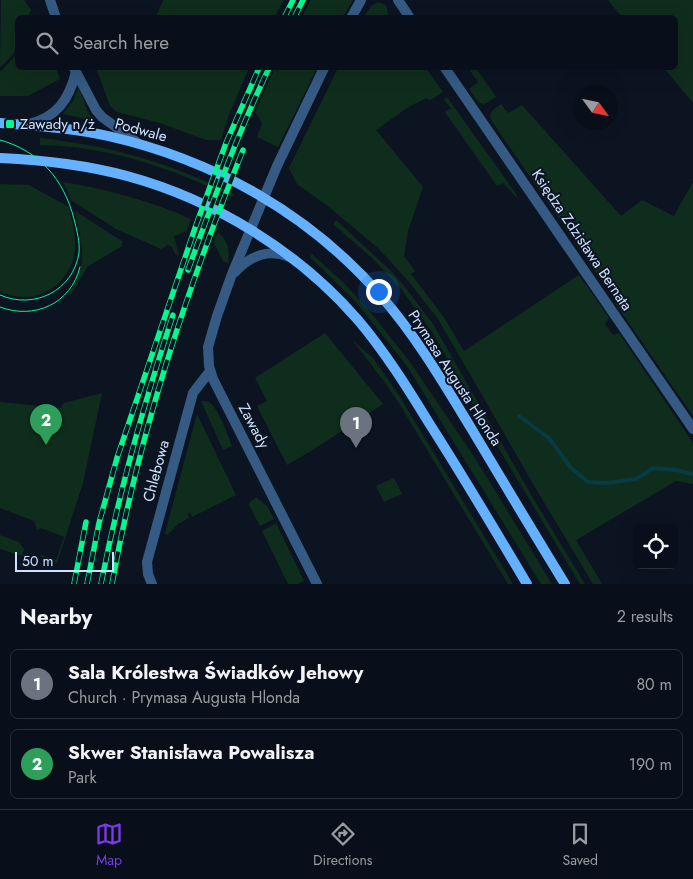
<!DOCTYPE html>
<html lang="en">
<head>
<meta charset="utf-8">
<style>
  body { margin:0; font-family:Jost,sans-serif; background:#171d27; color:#f1f3f6 }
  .controls { position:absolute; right:15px; bottom:15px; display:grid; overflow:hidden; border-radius:8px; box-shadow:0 5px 20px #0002 }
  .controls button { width:45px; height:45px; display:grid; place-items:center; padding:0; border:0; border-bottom:1px solid #292f39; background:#090f1a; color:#f1f3f6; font:25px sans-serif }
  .compass { position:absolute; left:573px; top:85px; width:45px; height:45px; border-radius:50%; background:#090f1a; box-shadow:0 5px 20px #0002; rotate:123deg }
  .scale { position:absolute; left:15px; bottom:12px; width:99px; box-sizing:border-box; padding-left:5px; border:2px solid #cee2ff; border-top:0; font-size:14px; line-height:18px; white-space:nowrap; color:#cee2ff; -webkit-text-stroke:4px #0c1422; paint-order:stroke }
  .you { position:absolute; left:378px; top:291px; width:18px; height:18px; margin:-12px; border:4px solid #fff; border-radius:50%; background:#1a73e8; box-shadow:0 0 0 8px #1a73e833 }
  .badge { display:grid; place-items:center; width:32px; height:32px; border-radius:50%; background:#7c3aed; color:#fff; font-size:16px; font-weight:700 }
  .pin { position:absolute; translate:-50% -41px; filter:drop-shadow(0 1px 2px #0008) }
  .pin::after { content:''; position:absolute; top:26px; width:18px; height:15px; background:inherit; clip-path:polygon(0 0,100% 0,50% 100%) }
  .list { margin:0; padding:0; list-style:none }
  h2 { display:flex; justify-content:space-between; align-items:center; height:65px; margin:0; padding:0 20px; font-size:21px }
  h2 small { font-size:16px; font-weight:400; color:#999ca2 }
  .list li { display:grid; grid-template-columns:32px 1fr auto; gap:15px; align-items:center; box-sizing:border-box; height:70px; margin:0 10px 10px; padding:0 10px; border:1px solid #292f39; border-radius:8px }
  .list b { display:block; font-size:19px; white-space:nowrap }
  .list p { margin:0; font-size:16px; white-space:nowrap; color:#999ca2 }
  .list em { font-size:16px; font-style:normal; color:#999ca2 }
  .icon { flex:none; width:28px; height:28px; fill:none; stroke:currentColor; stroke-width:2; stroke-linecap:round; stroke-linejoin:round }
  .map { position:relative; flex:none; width:693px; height:584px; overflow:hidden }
  .search { position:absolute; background:#090f1a; box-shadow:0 5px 20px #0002; left:15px; right:15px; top:15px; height:55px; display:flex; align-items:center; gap:12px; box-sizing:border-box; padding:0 18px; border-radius:8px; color:#999ca2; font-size:19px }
  .sheet { height:225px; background:#090f1a }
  nav { display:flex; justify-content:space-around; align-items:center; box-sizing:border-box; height:70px; border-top:1px solid #292f39; background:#090f1a; font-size:14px; color:#999ca2 }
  nav a { display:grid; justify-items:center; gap:2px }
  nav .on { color:#7c3aed }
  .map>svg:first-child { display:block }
  .green { fill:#0f2d1c }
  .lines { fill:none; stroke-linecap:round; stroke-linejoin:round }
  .stream { stroke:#073a41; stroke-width:4 }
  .minor { stroke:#355b84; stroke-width:10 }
  .secondary { stroke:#65b1ff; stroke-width:10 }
  .tram { stroke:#00f990; stroke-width:1 }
  .rail-casing { stroke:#00f990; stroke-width:5.5 }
  .rail { stroke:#0c1422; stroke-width:4; stroke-dasharray:11; stroke-linecap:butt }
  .poi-dot { fill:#00f990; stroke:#0c1422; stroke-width:2 }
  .labels { text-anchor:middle; stroke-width:4; stroke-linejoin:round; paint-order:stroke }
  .poi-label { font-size:15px; fill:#cee2ff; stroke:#0c1422; text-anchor:start }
  .street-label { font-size:15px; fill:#cee2ff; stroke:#0c1422 }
</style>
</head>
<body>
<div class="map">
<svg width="693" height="584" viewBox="0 0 693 584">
  <rect width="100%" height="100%" fill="#0c1422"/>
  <path class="green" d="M1 0H24L31 10 28 17 18 18C18 42 21 51 0 67Z
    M163 0H284L274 17H156Z
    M311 0H353L343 17H302Z
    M608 0H693V103L664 68H676V18L622 17Z
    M378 2 386 5 389 17H364L371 6Z
    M17 54 18 68H56L60 79 28 96H0V72Z
    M96 68H249L228 117 221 140H206L160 123 117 112 110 106Z
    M275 68H317L278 147 257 137 262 123 255 112Z
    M338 68H426L443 92 429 101 427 98 410 106 376 130 423 187 408 231 404 256 415 271 411 274 443 316 464 351 579 275 609 318 605 324 613 335 619 333 693 443V484L676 481 576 540 602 584H593L539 494 438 319 410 283 379 249 329 207 297 184 289 168Z
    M468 68H476L496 97 485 104 479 103 469 89 478 82Z
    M78 88H79L87 110 92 119 91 120 63 114 73 101Z
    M447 97 517 195V198L503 183 497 186 445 112 451 108 444 100Z
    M501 104 508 113 522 105 621 216 642 200 674 216 693 182V416L615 303 616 294 620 291 614 282 608 284 601 280 491 120C488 112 495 108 501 104Z
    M40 138C111 146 168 162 233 194L234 196 231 197C170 168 109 146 40 145Z
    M63 182C107 189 150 201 191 219L187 231 174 236 179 256 175 254 172 247 168 245 161 249 116 229 72 201Z
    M0 184 29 185 69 207C71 219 76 233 75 246 74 284 34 309 0 291Z
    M75 211 122 241V246L87 267 71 295 69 293C89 263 82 244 75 211Z
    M336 220 391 271 405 287 433 324 533 498 585 584H580L490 434 434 335 402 290 372 258 333 224Z
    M218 232C228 240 230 251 228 263L223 261 214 243Z
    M312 254 345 284 372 314 410 362 475 458 552 584H541L407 366 356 302 310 257Z
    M325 333 383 404 311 451 287 465 257 406 267 401 255 378Z
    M352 340 373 358 400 397 513 584H508L397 400 383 380Z
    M102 393 83 483 57 563 39 556 42 555 56 560 64 537 41 528 37 530 34 521 0 508V402L61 408 64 403Z
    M201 401C204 401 206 401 209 402 218 407 228 436 232 446L223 450Z
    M197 414 236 495 192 517 190 513 188 514 189 518 178 524 167 535 165 533Z
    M394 478 402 494 384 502 376 486Z
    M256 497 267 506 274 519 260 526 249 505 250 502Z
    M276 523 304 581 298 584H288L262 531Z
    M0 535 19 542 24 549 22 556 0 549Z"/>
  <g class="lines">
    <path class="stream" d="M519 416 549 438 571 468 588 482 607 483 636 479 653 468 676 470 693 474"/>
    <path class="minor" d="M50 0 56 18
      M398 0 410 18
      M351 18 361 0
      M74 68 96 110 102 117 138 143
      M445 68 693 429
      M28 124C57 118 69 99 76 72
      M235 272C249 257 268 248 289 257
      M152 584 148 574 147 562 193 393 210 371
      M317 584 213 379 209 366 208 347 217 316 232 274 277 166 324 68"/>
    <path class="secondary" d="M0 123C36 126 73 128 108 136 214 160 310 214 381 296 416 336 443 382 471 428 502 480 533 532 565 584
      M0 158C43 160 86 165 127 176 215 200 298 251 358 320 385 352 407 387 429 423 463 476 495 530 527 584"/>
    <path class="tram" d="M0 140C40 151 64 180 74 219 77 231 80 242 79 253 73 291 34 310 0 295
      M0 307C34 320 71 304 80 267"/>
    <defs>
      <path id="rail" d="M284 18 293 0
        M294 18 303 0
        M188 270C213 201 238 133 269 68
        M74 584 86 522
        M87 584 99 523 117 458 195 228 226 143 259 68
        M101 584C119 492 144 403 173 315
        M112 584C139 433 186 292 243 150"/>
    </defs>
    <use href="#rail" class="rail-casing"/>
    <use href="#rail" class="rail"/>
  </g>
  <rect class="poi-dot" x="5" y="119" width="10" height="10" rx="2.5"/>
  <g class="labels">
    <g class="poi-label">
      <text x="20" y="129">Zawady n/ż</text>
    </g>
    <g class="street-label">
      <text transform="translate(141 130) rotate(15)" y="5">Podwale</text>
      <text transform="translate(582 240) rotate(56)" y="5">Księdza Zdzisława Bernata</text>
      <text transform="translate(455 378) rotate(57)" y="5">Prymasa Augusta Hlonda</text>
      <text transform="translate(254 426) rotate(62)" y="5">Zawady</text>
      <text transform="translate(156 471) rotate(-75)" y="5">Chlebowa</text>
    </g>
  </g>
</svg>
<div class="controls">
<button><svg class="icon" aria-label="locate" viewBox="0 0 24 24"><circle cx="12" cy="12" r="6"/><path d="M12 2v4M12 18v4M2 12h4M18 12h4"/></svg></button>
</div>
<svg class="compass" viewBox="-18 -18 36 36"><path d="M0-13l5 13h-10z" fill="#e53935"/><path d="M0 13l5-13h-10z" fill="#999ca2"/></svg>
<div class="scale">50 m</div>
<div class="you"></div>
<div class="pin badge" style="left:356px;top:448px;background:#6b7280">1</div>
<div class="pin badge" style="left:46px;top:445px;background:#2e9e5b">2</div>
<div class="search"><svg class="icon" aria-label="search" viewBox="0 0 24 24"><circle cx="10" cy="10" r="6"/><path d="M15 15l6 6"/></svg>Search here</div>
</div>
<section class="sheet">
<h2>Nearby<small>2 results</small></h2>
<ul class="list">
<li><span class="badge" style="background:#6b7280">1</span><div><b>Sala Królestwa Świadków Jehowy</b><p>Church · Prymasa Augusta Hlonda</p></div><em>80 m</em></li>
<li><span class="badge" style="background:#2e9e5b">2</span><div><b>Skwer Stanisława Powalisza</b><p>Park</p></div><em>190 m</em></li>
</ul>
</section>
<nav>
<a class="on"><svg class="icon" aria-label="map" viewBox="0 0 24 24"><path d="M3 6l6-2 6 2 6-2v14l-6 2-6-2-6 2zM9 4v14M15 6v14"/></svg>Map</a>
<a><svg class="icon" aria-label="directions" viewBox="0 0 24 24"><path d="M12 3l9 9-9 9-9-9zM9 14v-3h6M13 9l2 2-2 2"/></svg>Directions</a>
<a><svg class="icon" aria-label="saved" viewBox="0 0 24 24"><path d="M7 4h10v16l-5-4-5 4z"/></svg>Saved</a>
</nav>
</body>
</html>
